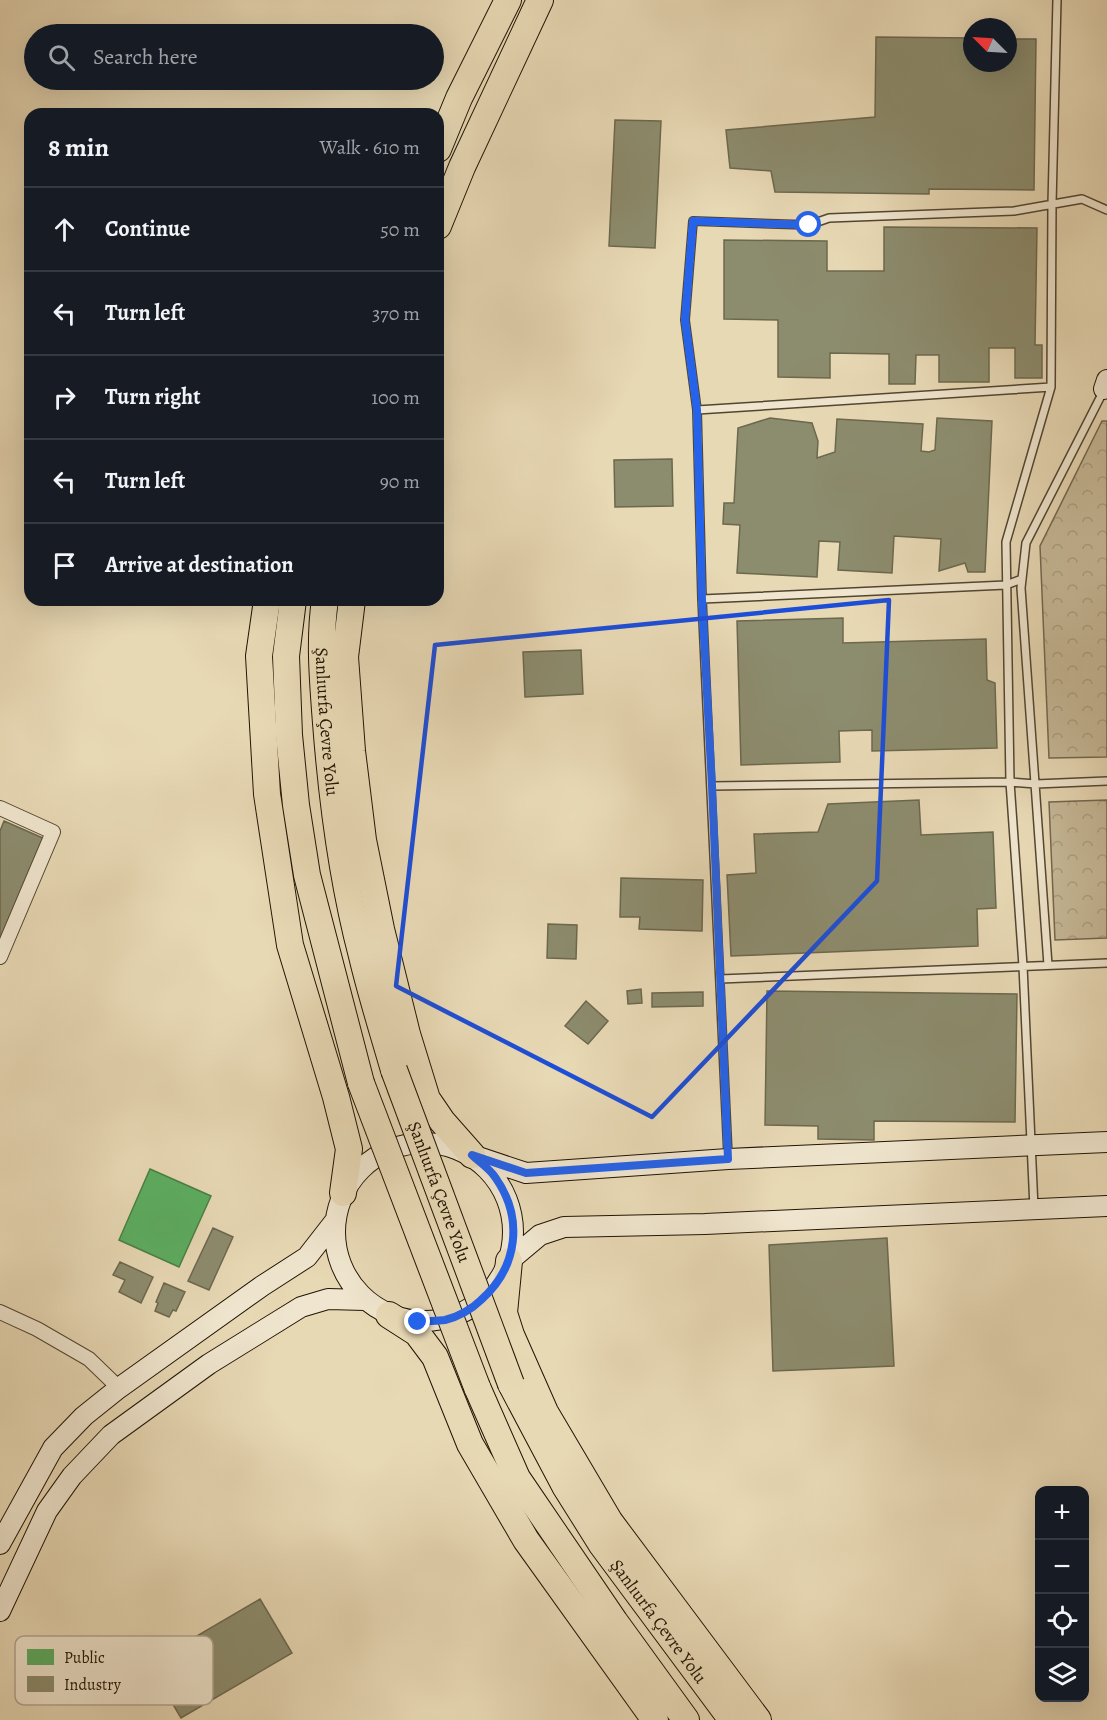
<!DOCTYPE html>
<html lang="en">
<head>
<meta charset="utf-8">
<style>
  body { margin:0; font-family:Alegreya,serif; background:#242831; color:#f1f3f6 }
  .controls { position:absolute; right:18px; bottom:18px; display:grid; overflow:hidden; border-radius:12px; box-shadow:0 6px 24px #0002 }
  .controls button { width:54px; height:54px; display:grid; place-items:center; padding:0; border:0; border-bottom:2px solid #363941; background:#171b24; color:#f1f3f6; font:30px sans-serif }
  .compass { position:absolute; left:963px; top:18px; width:54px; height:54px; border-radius:50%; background:#171b24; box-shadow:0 6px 24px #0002; rotate:294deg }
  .stop { position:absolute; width:18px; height:18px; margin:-14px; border:4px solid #2563eb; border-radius:50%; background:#fff }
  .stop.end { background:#2563eb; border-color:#fff; box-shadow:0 2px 6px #0008 }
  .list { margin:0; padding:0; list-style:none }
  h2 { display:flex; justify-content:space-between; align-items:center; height:78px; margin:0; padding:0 24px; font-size:26px }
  h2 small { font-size:20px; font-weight:400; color:#9ea1a6 }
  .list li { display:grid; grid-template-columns:39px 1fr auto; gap:18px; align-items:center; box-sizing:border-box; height:84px; padding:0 24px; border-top:2px solid #363941 }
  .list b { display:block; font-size:22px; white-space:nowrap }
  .list em { font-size:20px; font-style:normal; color:#9ea1a6 }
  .icon { flex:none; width:33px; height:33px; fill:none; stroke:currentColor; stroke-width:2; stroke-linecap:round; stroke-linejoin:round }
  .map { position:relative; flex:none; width:1107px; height:1720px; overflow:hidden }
  .search { position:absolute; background:#171b24; box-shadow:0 6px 24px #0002; left:24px; top:24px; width:420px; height:66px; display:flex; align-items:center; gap:15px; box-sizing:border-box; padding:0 21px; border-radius:33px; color:#9ea1a6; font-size:22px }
  .panel { position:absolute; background:#171b24; box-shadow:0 6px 24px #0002; left:24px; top:108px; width:420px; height:498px; border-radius:18px }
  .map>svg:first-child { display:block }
  .forest { fill:url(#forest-crowns); stroke:#73664e; stroke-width:1.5 }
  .public { fill:#5aae61; stroke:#498045; stroke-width:1.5 }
  .industry { fill:#8c8c6e; stroke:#6c684e; stroke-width:1.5 }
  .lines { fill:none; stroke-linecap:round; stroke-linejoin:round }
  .lane-casing { stroke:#524530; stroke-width:10 }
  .street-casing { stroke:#524530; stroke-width:16 }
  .secondary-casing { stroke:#201404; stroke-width:22 }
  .highway-casing { stroke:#201404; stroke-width:28 }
  .lane { stroke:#f0e6cf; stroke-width:7 }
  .street { stroke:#f0e6cf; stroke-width:14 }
  .secondary { stroke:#f0e6cf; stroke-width:20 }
  .highway { stroke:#e8d9b5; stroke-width:26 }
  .highway-bridge-casing { stroke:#201404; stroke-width:28; stroke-linecap:butt }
  .highway-bridge { stroke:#e8d9b5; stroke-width:26 }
  .route { stroke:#2563eb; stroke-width:8 }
  .marked { fill:none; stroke:#1d4ed8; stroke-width:4.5; stroke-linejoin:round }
  .labels { text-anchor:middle; stroke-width:6; stroke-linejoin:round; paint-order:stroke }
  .street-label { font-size:18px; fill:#201404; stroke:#f0e6cf }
  .key { fill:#f0e6cf; stroke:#b2a792; stroke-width:1.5 }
  .key-label { font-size:16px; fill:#201404 }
</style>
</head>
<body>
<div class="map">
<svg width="1107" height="1720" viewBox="0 0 1107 1720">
  <defs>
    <pattern id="forest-crowns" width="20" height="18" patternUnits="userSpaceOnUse" patternTransform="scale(1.5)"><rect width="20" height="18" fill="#c6b897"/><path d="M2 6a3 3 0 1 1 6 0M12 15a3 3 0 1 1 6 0" fill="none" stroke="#aa9d80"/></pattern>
  </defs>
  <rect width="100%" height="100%" fill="#e8d9b5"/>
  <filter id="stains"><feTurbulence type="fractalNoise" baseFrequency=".00333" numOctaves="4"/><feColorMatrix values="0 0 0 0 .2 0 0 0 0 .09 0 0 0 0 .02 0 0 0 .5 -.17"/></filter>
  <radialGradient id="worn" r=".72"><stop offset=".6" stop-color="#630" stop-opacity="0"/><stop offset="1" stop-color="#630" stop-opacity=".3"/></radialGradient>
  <path class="forest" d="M1102 421H1107V757L1049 758 1040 546Z
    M1107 800V938L1055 940 1049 802Z"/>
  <path class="public" d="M150 1169 211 1196 179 1267 119 1240Z"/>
  <path class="industry" d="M876 37 972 38V63H1008V39H1036L1034 190 929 189V194L775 192 771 171 730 168 726 130 875 117Z
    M615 120 661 121 655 248 609 246Z
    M884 227 1037 228 1035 345H1042V378H1015V348H989V382H939V355H916L915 384H889V354L830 353V378L778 377V320L724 319V240L827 241V271H884Z
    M770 418 812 423 818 441 817 458 835 452 837 419 923 424 921 451 929 452 935 450 937 418 992 421 985 572H968L965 563 939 571 941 539 894 536 892 573 838 570 840 542 819 541 817 577 737 573 740 525 723 524 724 503H734L738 428Z
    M672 459 673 506 615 507 614 460Z
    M843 618V643L986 639 987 680 995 683 997 748 872 751V730L839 731 840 762 741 765 737 621Z
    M581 650 583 694 525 697 523 652Z
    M919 800 921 835 993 832 996 908 977 909 978 946 731 956 727 875 756 873 754 834 818 832 828 804Z
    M4 821 45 839 0 941V831Z
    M621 878 703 880 702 931 639 929 640 917H620Z
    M548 924 577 925 576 959 547 958Z
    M641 989 642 1003 628 1004 627 991Z
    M767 991 1017 994 1015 1122 874 1121V1140L818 1139V1126L765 1125Z
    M703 992V1006L652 1007V993Z
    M586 1001 608 1021 588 1044 565 1026Z
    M213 1228 233 1237 209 1290 188 1281Z
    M887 1238 894 1366 773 1371 769 1245Z
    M120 1262 153 1277 141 1303 119 1292 125 1280 113 1275Z
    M164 1283 185 1292 176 1311 173 1310 169 1317 155 1311 158 1303 156 1302Z
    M260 1599 292 1653 181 1718 149 1664Z"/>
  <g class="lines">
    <defs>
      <path id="lane" d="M697 410 685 320 693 221 809 225 829 218 1014 211 1082 199 1107 210
        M702 599 1006 585 1022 579
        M713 786 1010 782 1036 784 1107 781
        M1048 965 1021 588 1026 543 1104 390
        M720 979 1107 963
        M728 1156 702 599 697 410 1051 387
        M1034 1208 1023 966 1010 782 1006 542 1051 387 1052 204 1057 0"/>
      <path id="street" d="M0 808 53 832 0 957
        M0 1312 37 1329 89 1359 119 1388"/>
      <path id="secondary" d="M1104 389 1107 380
        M335 1232a89 89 0 1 1 178 0a89 89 0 1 1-178 0Z
        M472 1155 526 1173 728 1159 1107 1142
        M509 1261 540 1235 564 1227 705 1224 1107 1206
        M0 1544 53 1448 84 1416 119 1388 262 1286 307 1257 335 1221
        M0 1611 47 1511 72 1476 111 1435 209 1364 301 1307 328 1299 365 1300"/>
      <g id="highway">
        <path d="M438 149 459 98 508 0"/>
        <path d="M438 226 462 167 540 0"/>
        <path d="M267 600 259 656 267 794 290 945 336 1097 349 1149 343 1193"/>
        <path d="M293 600 286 656 289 735 296 805 307 875 361 1083"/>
        <path id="s1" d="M325 600C319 640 323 683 326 723 332 801 342 880 362 956 371 994 383 1032 394 1070"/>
        <path d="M352 600 345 657 352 751 363 840 381 929 407 1034 427 1099 442 1121 472 1155"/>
        <path d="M509 1261 504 1313 511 1335 545 1412 610 1522 758 1720"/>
        <path d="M389 1315 417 1333 435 1357 470 1444 526 1540 655 1720"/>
        <path id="s2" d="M511 1384 565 1486 602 1545 732 1720"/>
        <path d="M477 1387 517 1478 615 1622 686 1720"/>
      </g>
    </defs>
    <use href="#lane" class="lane-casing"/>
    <use href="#street" class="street-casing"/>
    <use href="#secondary" class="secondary-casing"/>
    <use href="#highway" class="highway-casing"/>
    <use href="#lane" class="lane"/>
    <use href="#street" class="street"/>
    <use href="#secondary" class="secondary"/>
    <use href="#highway" class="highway"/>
    <defs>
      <g id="highway-bridge">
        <path id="s3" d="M394 1070 511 1384"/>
        <path d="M361 1083 477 1387"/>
      </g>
    </defs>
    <use href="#highway-bridge" class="highway-bridge-casing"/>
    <use href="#highway-bridge" class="highway-bridge"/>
  </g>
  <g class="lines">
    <path class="route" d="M418 1322C427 1321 436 1321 445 1320 458 1317 472 1309 481 1300 518 1267 524 1218 495 1177 489 1168 479 1162 472 1155L526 1173 728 1159 712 786 702 600 697 410 685 320 693 221 809 225"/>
  </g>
  <path class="marked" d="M889 600 877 881 652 1117 396 986 435 645Z"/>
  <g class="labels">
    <g class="street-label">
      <text dy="6" stroke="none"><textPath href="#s1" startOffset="122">Şanlıurfa Çevre Yolu</textPath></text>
      <text dy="6" stroke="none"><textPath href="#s3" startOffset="130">Şanlıurfa Çevre Yolu</textPath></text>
      <text dy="6" stroke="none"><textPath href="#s2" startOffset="280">Şanlıurfa Çevre Yolu</textPath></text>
    </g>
  </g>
  <rect x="15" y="1636" width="198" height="69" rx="9" class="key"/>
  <rect x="27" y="1649" width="27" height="16" fill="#5aae61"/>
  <rect x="27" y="1676" width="27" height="16" fill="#8c8c6e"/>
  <g class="key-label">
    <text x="64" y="1663">Public</text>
    <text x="64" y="1690">Industry</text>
  </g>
  <rect width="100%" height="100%" filter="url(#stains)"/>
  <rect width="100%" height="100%" fill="url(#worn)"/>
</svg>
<div class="controls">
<button>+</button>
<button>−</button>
<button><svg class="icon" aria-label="locate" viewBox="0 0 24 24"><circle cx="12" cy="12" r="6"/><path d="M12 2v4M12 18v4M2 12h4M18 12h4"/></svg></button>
<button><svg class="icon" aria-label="layers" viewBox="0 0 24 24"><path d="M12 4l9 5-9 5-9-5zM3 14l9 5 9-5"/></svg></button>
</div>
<svg class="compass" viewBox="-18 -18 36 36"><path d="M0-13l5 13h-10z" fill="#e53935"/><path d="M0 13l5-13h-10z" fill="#9ea1a6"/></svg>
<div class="stop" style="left:809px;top:225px"></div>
<div class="stop end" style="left:418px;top:1322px"></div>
<div class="search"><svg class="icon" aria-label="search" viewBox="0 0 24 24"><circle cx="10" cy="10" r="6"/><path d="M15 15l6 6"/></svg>Search here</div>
<section class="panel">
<h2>8 min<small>Walk · 610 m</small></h2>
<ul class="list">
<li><svg class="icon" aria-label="ahead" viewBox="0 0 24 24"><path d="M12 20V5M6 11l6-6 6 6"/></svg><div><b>Continue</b></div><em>50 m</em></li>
<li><svg class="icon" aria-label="left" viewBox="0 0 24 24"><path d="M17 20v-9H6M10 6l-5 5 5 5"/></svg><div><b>Turn left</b></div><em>370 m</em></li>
<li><svg class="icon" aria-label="right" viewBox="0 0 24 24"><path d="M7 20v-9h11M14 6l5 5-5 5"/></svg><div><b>Turn right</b></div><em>100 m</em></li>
<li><svg class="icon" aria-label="left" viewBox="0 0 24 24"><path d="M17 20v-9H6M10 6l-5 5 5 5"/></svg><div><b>Turn left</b></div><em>90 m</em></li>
<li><svg class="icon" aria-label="arrive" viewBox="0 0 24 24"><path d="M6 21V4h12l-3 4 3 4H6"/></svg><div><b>Arrive at destination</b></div></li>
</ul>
</section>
</div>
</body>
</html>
